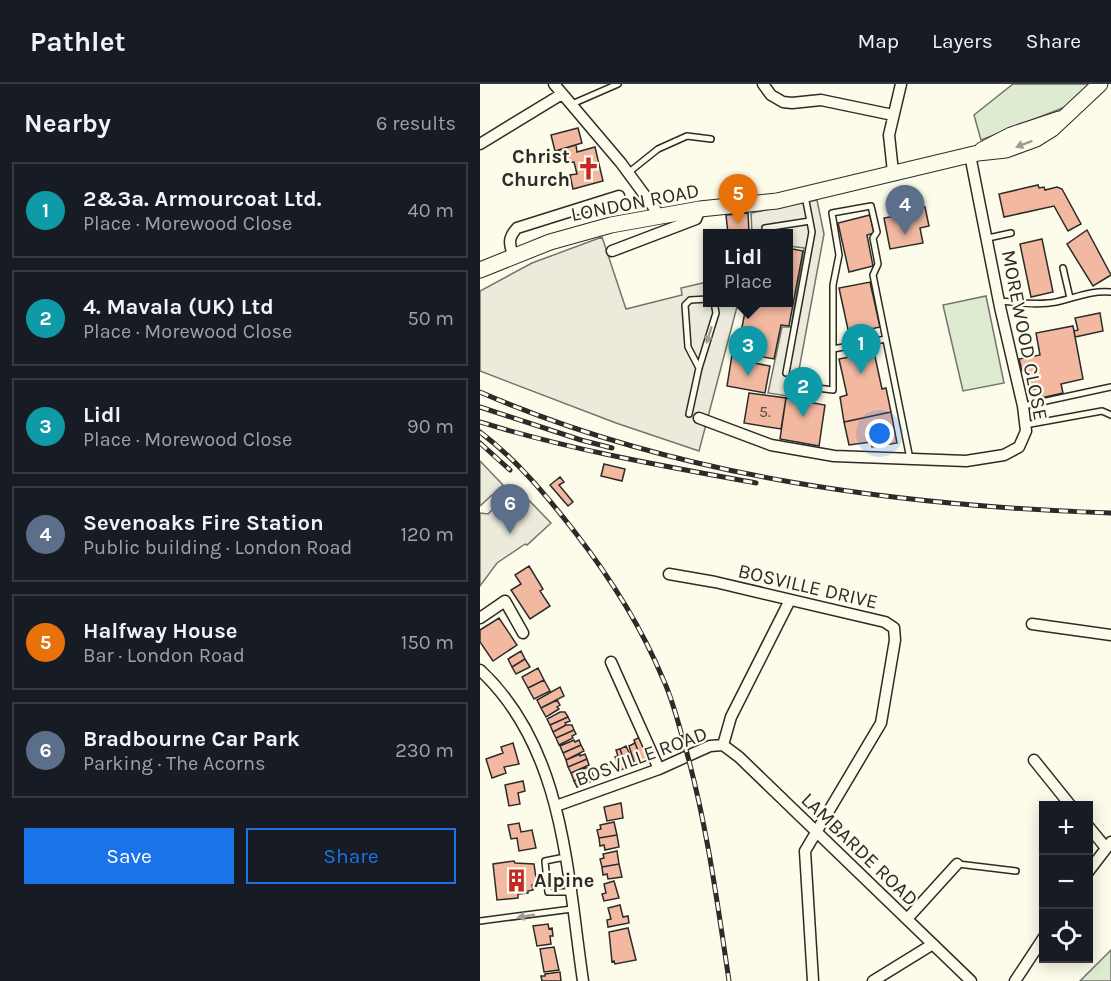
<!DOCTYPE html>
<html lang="en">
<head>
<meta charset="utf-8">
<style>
  body { margin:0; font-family:Karla,sans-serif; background:#20242c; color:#f1f3f6 }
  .controls { position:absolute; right:18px; bottom:18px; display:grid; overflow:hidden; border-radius:0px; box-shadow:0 3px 15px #0003 }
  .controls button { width:54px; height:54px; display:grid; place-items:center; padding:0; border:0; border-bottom:2px solid #363941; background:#171b24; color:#f1f3f6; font:30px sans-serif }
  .you { position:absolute; left:400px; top:350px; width:21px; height:21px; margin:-15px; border:4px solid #fff; border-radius:50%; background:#1a73e8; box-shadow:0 0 0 9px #1a73e833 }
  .badge { display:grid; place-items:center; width:39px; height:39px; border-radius:50%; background:#1a73e8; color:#fff; font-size:20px; font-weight:700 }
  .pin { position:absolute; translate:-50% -50px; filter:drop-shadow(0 2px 3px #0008) }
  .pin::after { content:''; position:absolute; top:32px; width:21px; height:18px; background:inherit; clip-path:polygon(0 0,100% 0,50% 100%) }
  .popup { position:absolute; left:223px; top:145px; width:90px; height:78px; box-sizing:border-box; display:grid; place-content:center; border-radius:0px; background:#171b24; filter:drop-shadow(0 2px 4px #0005); font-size:20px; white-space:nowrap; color:#9ea1a6 }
  .popup b { font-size:22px; color:#f1f3f6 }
  .popup::after { content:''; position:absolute; left:50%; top:100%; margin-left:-12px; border:12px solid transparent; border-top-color:#171b24 }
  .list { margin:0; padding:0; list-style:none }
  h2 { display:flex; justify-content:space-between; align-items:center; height:78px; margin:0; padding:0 24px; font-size:26px }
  h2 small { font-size:20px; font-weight:400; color:#9ea1a6 }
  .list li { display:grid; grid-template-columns:39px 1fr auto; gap:18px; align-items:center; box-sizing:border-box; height:96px; margin:0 12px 12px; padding:0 12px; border:2px solid #363941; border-radius:0px }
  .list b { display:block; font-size:22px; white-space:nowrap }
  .list p { margin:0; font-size:20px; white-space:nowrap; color:#9ea1a6 }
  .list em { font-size:20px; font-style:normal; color:#9ea1a6 }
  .actions { display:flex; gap:12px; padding:18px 24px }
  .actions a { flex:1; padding:14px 0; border:2px solid #1a73e8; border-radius:0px; text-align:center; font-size:21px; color:#1a73e8 }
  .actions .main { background:#1a73e8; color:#fff }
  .icon { flex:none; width:33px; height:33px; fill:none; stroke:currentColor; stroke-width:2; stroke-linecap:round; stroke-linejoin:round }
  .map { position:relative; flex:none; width:631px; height:897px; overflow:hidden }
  header { display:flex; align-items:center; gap:36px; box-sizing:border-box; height:84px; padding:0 30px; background:#171b24; border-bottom:2px solid #363941 }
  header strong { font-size:28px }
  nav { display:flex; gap:33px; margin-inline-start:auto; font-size:21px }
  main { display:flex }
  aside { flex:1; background:#171b24 }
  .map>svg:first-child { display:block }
  .green { fill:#deebd1; stroke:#74746e; stroke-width:1.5 }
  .parking { fill:#eceadb; stroke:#74746e; stroke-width:1.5 }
  .building { fill:#f2b8a0; stroke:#2b2b2b; stroke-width:1.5 }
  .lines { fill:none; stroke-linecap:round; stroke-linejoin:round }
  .service-casing { stroke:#2b2b2b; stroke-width:8 }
  .minor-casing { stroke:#2b2b2b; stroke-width:13 }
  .primary-casing { stroke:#2b2b2b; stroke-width:17 }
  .service { stroke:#fdfbea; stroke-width:5 }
  .minor { stroke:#fdfbea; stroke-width:10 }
  .primary { stroke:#fdfbea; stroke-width:15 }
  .rail-casing { stroke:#2b2b2b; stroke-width:5 }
  .rail { stroke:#fdfbea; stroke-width:3; stroke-dasharray:9; stroke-linecap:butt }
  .oneway { fill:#9e9d94 }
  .labels { text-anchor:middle; stroke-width:4.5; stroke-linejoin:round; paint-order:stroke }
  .number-label { font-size:16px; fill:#5d4e48 }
  .poi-label { font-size:20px; font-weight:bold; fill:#2b2b2b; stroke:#fdfbea; text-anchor:end }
  .street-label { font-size:20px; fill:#2b2b2b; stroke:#fdfbea }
</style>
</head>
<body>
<header>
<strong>Pathlet</strong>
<nav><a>Map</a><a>Layers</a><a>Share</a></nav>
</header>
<main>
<aside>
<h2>Nearby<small>6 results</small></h2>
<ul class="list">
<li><span class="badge" style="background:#0f9aa8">1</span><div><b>2&amp;3a. Armourcoat Ltd.</b><p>Place · Morewood Close</p></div><em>40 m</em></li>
<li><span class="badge" style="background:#0f9aa8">2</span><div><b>4. Mavala (UK) Ltd</b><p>Place · Morewood Close</p></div><em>50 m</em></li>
<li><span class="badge" style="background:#0f9aa8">3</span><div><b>Lidl</b><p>Place · Morewood Close</p></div><em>90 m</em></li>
<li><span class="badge" style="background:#5c6f8a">4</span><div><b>Sevenoaks Fire Station</b><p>Public building · London Road</p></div><em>120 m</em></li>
<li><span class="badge" style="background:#e8710a">5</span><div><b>Halfway House</b><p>Bar · London Road</p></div><em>150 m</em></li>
<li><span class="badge" style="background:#5c6f8a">6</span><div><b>Bradbourne Car Park</b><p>Parking · The Acorns</p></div><em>230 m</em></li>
</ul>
<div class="actions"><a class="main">Save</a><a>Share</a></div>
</aside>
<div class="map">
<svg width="631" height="897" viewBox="0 0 631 897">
  <rect width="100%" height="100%" fill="#fdfbea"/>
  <path class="green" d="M533 0H620L608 14 501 56 494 31Z
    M506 212 524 299 483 307 463 221Z
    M631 866V897H600Z"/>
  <path class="parking" d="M337 116 344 150 314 313 288 309 302 243H311L324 164 309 162 308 150 272 149 271 129Z
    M122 153 146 225 202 211 201 204 227 198 228 218 258 219 219 367 136 339 0 287V207L52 179Z
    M0 377 23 401 0 422Z
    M35 402 71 439 47 461 45 460 17 479 0 502V429L8 430Z"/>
  <path class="building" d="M98 44 102 59 75 67 71 51Z
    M96 61 97 68 115 63 123 97 93 105 90 91 97 90 94 78 88 79 87 76 82 77 79 66Z
    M558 101 559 104 564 103 565 106 577 103 582 105 601 140 588 147 574 122 524 133 519 110Z
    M445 123 449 142 440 144 443 159 410 165 404 134 421 131V128Z
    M268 129 269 149 248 150 246 131Z
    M390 131 394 149 387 151 393 182 369 188 358 139Z
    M607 146 631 191 613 202 587 160Z
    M562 155 573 208 551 213 540 160Z
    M308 164 323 167 309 242 301 241 294 275 257 268 267 218H308Z
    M390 198 400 243 369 250 359 204Z
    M620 229 623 247 595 253 594 247 598 246 595 234Z
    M593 242 603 295 581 300 583 309 561 314 559 304 550 306 546 286 542 287 539 275 560 271 556 249Z
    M253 265 258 266 257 268 275 271 274 279 290 282 285 309 247 302Z
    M394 268 402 305 406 304 411 328 364 338 360 313 367 311 359 275Z
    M269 309 306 314 301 345 264 339Z
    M306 314 345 321 339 362 300 355Z
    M411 328 417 359 392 363 391 358 369 361 364 338Z
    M124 380 145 385 142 397 121 392Z
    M80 393 84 398 79 401 93 418 88 422 70 401Z
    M49 482 63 505 60 507 70 522 50 535 31 506 41 500 35 491Z
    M19 534 37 561 13 577 0 558V546Z
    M41 567 45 575 32 583 28 575Z
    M45 575 50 583 36 590 32 583Z
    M58 584 64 596 48 604 42 593Z
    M64 596 70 607 54 615 48 604Z
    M80 603 84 612 61 624 57 616Z
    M77 616 80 621 77 623 79 625 66 633 61 624Z
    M80 628H85L88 633 70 641 67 635Z
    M88 633 90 637 85 639 86 641 73 648 70 641Z
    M86 641H92L94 646 76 654 73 648Z
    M94 646 96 650 92 652 93 654 79 661 76 654Z
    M160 653 169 676 162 678 154 656Z
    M94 656 95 658 99 656 101 661 83 669 80 662Z
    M33 659 39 680 24 683 26 689 12 694 6 675 23 669 21 663Z
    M155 659 162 678 155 681 149 662Z
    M101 661 104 667 86 676 83 669Z
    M146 662 155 681 147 684 140 665Z
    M140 665 147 684 140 686 135 673 138 672 136 666Z
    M100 670V672L105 670 107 675 88 683 86 676Z
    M107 675 109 681 91 689 88 683Z
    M105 684H110L112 689 94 697 91 689Z
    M112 689 114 694 110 695V698L97 703 94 697Z
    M43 697 45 707 38 709 40 720 29 722 25 701Z
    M141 719 143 734 127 737 124 723Z
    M134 738 137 751 119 754 117 746 121 745 120 741Z
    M39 739 41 748 52 746 56 764 39 767 37 754 31 755 28 741Z
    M137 751 139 763 125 766 124 761 120 762 119 754Z
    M137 767 139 780 122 783 120 775 124 774 123 770Z
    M34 777 35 779 54 780 57 801H52L53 806 48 807V809L38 810V814L17 816 13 780Z
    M139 780 142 793 128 795 127 790 123 791 122 783Z
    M134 797 139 814 124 817 122 810 126 809 124 800Z
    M140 821 143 833 148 832 149 839 128 843 127 836 131 835 128 824Z
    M68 840 69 845 72 844 73 852H70L71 860 57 862 53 842Z
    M148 844 156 876 135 880 134 877 132 878 129 848Z
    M74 863 79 886 64 888 60 865Z
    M80 888 81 897H62L61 892H65V890Z"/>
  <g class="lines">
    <defs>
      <path id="service" d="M92 20 138 0
        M148 89 178 65 207 52 231 55
        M285 144 330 137
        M508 154 531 149
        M583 184 590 214
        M519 217C537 218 557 222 576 218 595 214 611 206 631 208
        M353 265 406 255
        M219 284 208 263 205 221 210 216 228 215
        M306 289 332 148 325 112
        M330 303 353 306V201L359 171 352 129 391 122 397 148 393 154 398 180 393 191 430 375
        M543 322 631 303
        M209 330 219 284 236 229 234 218
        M545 341 622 327 631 331
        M85 773 65 777 68 808H91
        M478 780 536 787
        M0 837 92 825"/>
      <path id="minor" d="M74 0 141 79 180 132
        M283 0 291 11 303 18 312 19 341 16 413 31
        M0 60 82 10
        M413 88 409 51 421 0
        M132 167 216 135 220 125
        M33 171C29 159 28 154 37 144L139 112
        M219 334 291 361 354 372 486 377 524 371 539 363 546 347 543 322 520 223 490 71
        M189 490 235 498 405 538 414 544 415 556 401 639 325 767 333 897
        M0 534 25 517 43 549
        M552 540 631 551
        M131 578 179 685
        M0 586C85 665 87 790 103 897
        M243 661 259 673 491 897
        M243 661 251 633 310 516
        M554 676 591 722
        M76 722 179 685 230 662 243 661
        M608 742 626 764
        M608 788 631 758
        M427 835 477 780
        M393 897 453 860
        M535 897 564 853"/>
      <path id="primary" d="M502 66 531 51 579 35
        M0 186 70 158 131 141 220 125 297 117 498 69 526 66 556 55 572 45 620 0"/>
    </defs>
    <use href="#service" class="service-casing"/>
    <use href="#minor" class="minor-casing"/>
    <use href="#primary" class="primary-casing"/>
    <use href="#service" class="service"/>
    <use href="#minor" class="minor"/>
    <use href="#primary" class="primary"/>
    <defs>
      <path id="rail" d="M0 308C196 393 419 422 631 429
        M0 323 101 356 132 364
        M0 338C91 366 183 382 276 399
        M0 348C36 375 66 411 94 447 129 492 161 542 183 595 192 614 197 635 203 655 226 734 237 816 249 897
        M0 359 30 386"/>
    </defs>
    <use href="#rail" class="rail-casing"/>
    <use href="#rail" class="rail"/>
  </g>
  <defs><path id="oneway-solid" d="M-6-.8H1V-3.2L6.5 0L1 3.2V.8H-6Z" transform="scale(1.5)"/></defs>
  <g class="oneway">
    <use href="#oneway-solid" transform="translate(544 60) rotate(159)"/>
    <use href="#oneway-solid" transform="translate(229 251) rotate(107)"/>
    <use href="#oneway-solid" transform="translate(46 832) rotate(171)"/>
  </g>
  <defs>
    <symbol id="church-bare" viewBox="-9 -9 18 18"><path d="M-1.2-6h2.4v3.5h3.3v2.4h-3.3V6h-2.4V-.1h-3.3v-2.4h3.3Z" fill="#c62828" stroke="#fdfbea" stroke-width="2.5" paint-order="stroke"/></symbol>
    <symbol id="building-bare" viewBox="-9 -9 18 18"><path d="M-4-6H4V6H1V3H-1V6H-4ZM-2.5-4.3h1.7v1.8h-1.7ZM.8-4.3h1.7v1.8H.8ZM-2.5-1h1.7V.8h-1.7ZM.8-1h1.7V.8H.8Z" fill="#c62828" stroke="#fdfbea" stroke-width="2.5" paint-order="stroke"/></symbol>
  </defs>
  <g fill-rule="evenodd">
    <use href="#church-bare" x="92" y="68" width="33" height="33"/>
    <use href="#building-bare" x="20" y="780" width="33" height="33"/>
  </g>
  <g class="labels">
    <g class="number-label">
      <text x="285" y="333">5.</text>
    </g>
    <g class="poi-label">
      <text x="90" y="79">Christ<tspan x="90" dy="23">Church</tspan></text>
      <text x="54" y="803" text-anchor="start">Alpine</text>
    </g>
    <g class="street-label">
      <text transform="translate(155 118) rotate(-11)" y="7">LONDON ROAD</text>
      <text transform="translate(545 251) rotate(79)" y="7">MOREWOOD CLOSE</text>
      <text transform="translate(328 502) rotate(13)" y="7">BOSVILLE DRIVE</text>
      <text transform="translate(161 672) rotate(-20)" y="7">BOSVILLE ROAD</text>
      <text transform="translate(380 765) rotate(44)" y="7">LAMBARDE ROAD</text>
    </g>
  </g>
</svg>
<div class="controls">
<button>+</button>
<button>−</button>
<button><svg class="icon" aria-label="locate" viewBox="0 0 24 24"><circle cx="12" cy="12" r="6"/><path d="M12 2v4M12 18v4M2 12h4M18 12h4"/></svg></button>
</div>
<div class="you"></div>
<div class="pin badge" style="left:381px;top:290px;background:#0f9aa8">1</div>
<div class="pin badge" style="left:323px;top:333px;background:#0f9aa8">2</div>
<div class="pin badge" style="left:268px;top:292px;background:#0f9aa8">3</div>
<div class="popup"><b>Lidl</b>Place</div>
<div class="pin badge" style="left:425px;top:151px;background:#5c6f8a">4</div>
<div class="pin badge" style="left:258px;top:140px;background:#e8710a">5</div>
<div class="pin badge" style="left:30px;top:450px;background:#5c6f8a">6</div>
</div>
</main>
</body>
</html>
